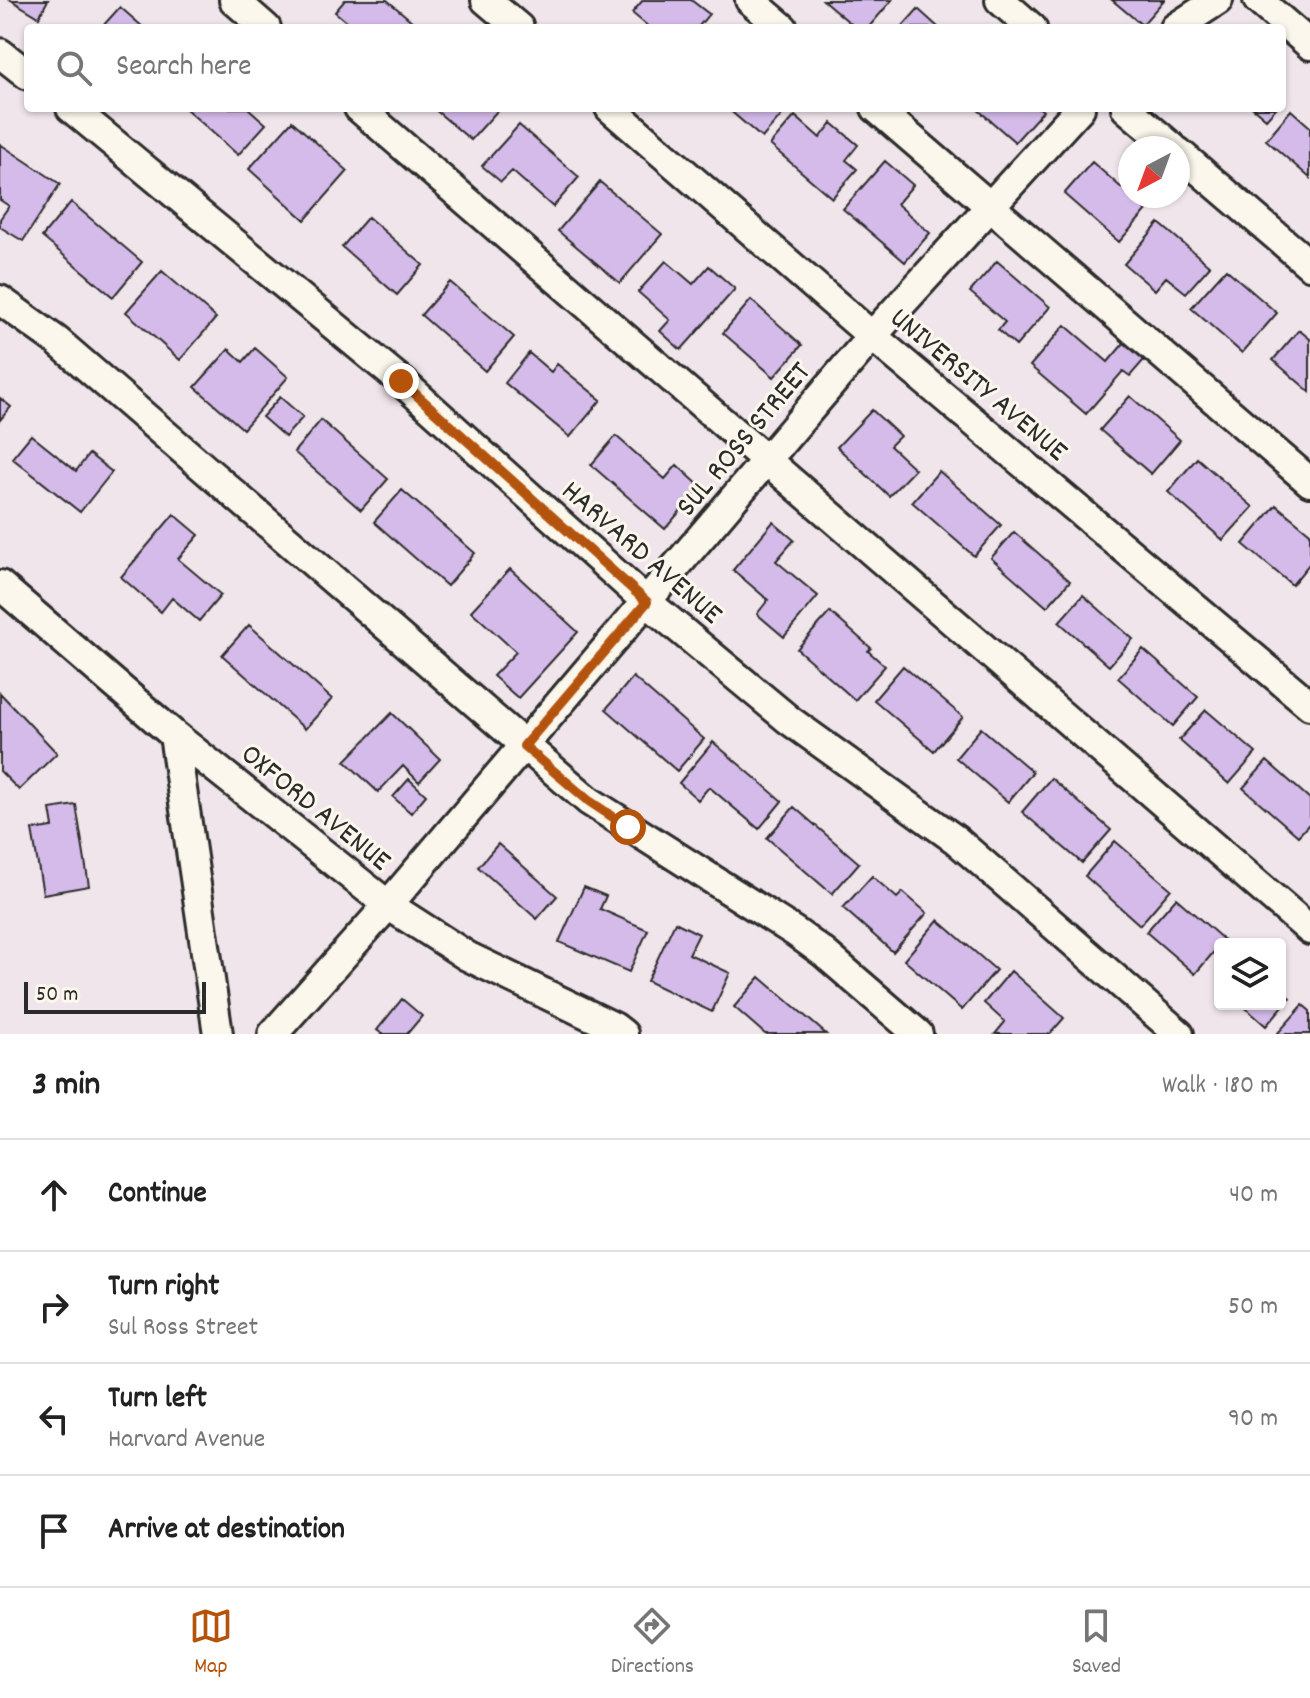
<!DOCTYPE html>
<html lang="en">
<head>
<meta charset="utf-8">
<style>
  body { margin:0; font-family:Dekko,sans-serif; background:#f6f6f6; color:#222 }
  .controls { position:absolute; right:24px; bottom:24px; display:grid; overflow:hidden; border-radius:8px; box-shadow:0 2px 6px #0004 }
  .controls button { width:72px; height:72px; display:grid; place-items:center; padding:0; border:0; border-bottom:2px solid #e0e0e0; background:#fff; color:#222; font:40px sans-serif }
  .compass { position:absolute; left:1118px; top:136px; width:72px; height:72px; border-radius:50%; background:#fff; box-shadow:0 2px 6px #0004; rotate:221deg }
  .scale { position:absolute; left:24px; bottom:20px; width:182px; box-sizing:border-box; padding-left:8px; border:4px solid #2b2b2b; border-top:0; font-size:22px; line-height:28px; white-space:nowrap; color:#2b2b2b; -webkit-text-stroke:6px #fbf7ec; paint-order:stroke }
  .stop { position:absolute; width:24px; height:24px; margin:-18px; border:6px solid #b45309; border-radius:50%; background:#fff }
  .stop.end { background:#b45309; border-color:#fff; box-shadow:0 2px 8px #0008 }
  .list { margin:0; padding:0; list-style:none }
  h2 { display:flex; justify-content:space-between; align-items:center; height:104px; margin:0; padding:0 32px; font-size:34px }
  h2 small { font-size:26px; font-weight:400; color:#767676 }
  .list li { display:grid; grid-template-columns:52px 1fr auto; gap:24px; align-items:center; box-sizing:border-box; height:112px; padding:0 32px; border-top:2px solid #e0e0e0 }
  .list b { display:block; font-size:30px; white-space:nowrap }
  .list p { margin:0; font-size:26px; white-space:nowrap; color:#767676 }
  .list em { font-size:26px; font-style:normal; color:#767676 }
  .icon { flex:none; width:44px; height:44px; fill:none; stroke:currentColor; stroke-width:2; stroke-linecap:round; stroke-linejoin:round }
  .map { position:relative; flex:none; width:1310px; height:1034px; overflow:hidden }
  .search { position:absolute; background:#fff; box-shadow:0 2px 6px #0004; left:24px; right:24px; top:24px; height:88px; display:flex; align-items:center; gap:20px; box-sizing:border-box; padding:0 28px; border-radius:8px; color:#767676; font-size:30px }
  .sheet { height:552px; background:#fff }
  nav { display:flex; justify-content:space-around; align-items:center; box-sizing:border-box; height:112px; border-top:2px solid #e0e0e0; background:#fff; font-size:22px; color:#767676 }
  nav a { display:grid; justify-items:center; gap:4px }
  nav .on { color:#b45309 }
  .map>svg:first-child { display:block }
  .building { fill:#d5bbea; stroke:#2b2b2b; stroke-width:2 }
  .lines { fill:none; stroke-linecap:round; stroke-linejoin:round }
  .minor-casing { stroke:#2b2b2b; stroke-width:34 }
  .minor { stroke:#fbf7ec; stroke-width:28 }
  .route { stroke:#b45309; stroke-width:10 }
  .labels { text-anchor:middle; stroke-width:6; stroke-linejoin:round; paint-order:stroke }
  .street-label { font-size:30px; fill:#2b2b2b; stroke:#fbf7ec }
</style>
</head>
<body>
<div class="map">
<svg width="1310" height="1034" viewBox="0 0 1310 1034">
  <rect width="100%" height="100%" fill="#f0e5eb"/>
  <filter id="ink" filterUnits="userSpaceOnUse"><feTurbulence type="fractalNoise" baseFrequency=".0125" numOctaves="2"/><feDisplacementMap in="SourceGraphic" scale="16" xChannelSelector="R" yChannelSelector="G"/><feConvolveMatrix kernelMatrix="1 2 1 2 8 2 1 2 1" color-interpolation-filters="sRGB"/></filter>
  <g filter="url(#ink)">
    <path class="building" d="M11 0H48L39 17Z
      M345 0H387L420 28H354L335 12Z
      M643 0H691L709 14 699 26 702 28H650L632 13Z
      M823 0H892L868 28H856Z
      M1112 0H1164L1142 25Z
      M120 7 144 28H101Z
      M918 9 939 28H901Z
      M185 108H248L266 124 238 155Z
      M433 108H496L498 110 471 140Z
      M727 108H788L762 138Z
      M976 108H1040L1043 111 1015 142Z
      M1253 108H1276L1266 119Z
      M1291 110 1310 127V178L1266 140Z
      M795 116 820 138 832 123 858 145 846 160 857 169 832 198 770 145Z
      M292 121 348 171 305 220 249 169Z
      M519 125 579 177 553 207 512 171 501 182 482 166Z
      M0 144 60 184 23 241 0 227V219L9 206 0 200Z
      M885 161 913 185 897 204 930 233 905 262 843 209Z
      M1092 162 1147 210 1119 242 1064 194Z
      M600 182 662 234 620 283 558 231Z
      M71 202 142 262 113 297 42 237Z
      M368 217 423 265 397 295 342 247Z
      M1159 223 1210 266 1186 293 1166 277 1155 290 1124 264Z
      M666 261 693 284 709 266 735 289 681 350 660 331 670 320 638 292Z
      M997 261 1050 307 1016 346 998 330 1005 322 970 292Z
      M1226 269 1277 313 1242 353 1191 308Z
      M162 271 216 318 180 360 126 312Z
      M450 282 514 337 485 371 421 315Z
      M751 300 802 345 774 377 723 333Z
      M1065 325 1108 362 1130 336 1150 353 1130 376 1123 371 1086 414 1030 366Z
      M1299 330 1310 339V392L1273 360Z
      M255 348 288 377 243 429 195 387 229 349 243 362Z
      M529 353 551 372 557 364 601 400 570 437 505 383Z
      M1130 396 1180 440 1151 474 1100 430Z
      M280 397 303 417 285 437 262 417Z
      M0 398 11 407 0 420Z
      M872 410 900 436 890 446 915 469 889 496 837 447Z
      M321 420 388 479 361 510 294 452Z
      M31 435 76 471 89 454 112 472 80 512 12 458Z
      M616 436 665 479 677 465 701 487 665 529 591 465Z
      M1197 458 1253 507 1223 540 1168 492Z
      M939 471 1001 525 974 556 912 502Z
      M402 490 475 553 447 586 374 522Z
      M1276 505 1310 533V563L1292 585 1243 544Z
      M174 514 199 535 178 559 221 595 199 621 172 598 161 612 121 577Z
      M773 522 794 540 776 561 818 596 784 637 757 614 768 600 733 570Z
      M1014 532 1070 581 1047 607 991 558Z
      M510 569 578 632 518 698 493 676 516 652 471 611Z
      M1083 595 1133 639 1109 666 1059 622Z
      M830 612 871 648 868 651 885 666 855 700 797 649Z
      M249 625 332 699 305 729 222 655Z
      M1143 649 1198 697 1173 726 1118 678Z
      M903 666 963 717 934 751 874 700Z
      M633 677 704 739 677 771 606 709Z
      M0 693 57 753 19 790 0 771Z
      M1206 710 1256 753 1229 784 1179 740Z
      M392 713 440 759 419 782 403 766 378 792 345 761Z
      M981 728 1033 772 1008 802 956 758Z
      M713 742 782 801 759 829 709 787 698 800 679 783Z
      M1267 761 1310 799V823L1298 836 1243 788Z
      M1051 778 1111 830 1082 863 1022 812Z
      M409 779 426 795 411 813 393 797Z
      M76 805 89 886 43 894 32 830 53 827 50 809Z
      M794 807 859 863 832 894 767 838Z
      M1115 841 1171 889 1140 925 1085 876Z
      M498 844 557 896 537 919 478 867Z
      M872 876 897 898 903 892 927 913 893 952 843 908Z
      M584 887 606 896 600 909 648 930 629 972 559 942Z
      M1176 898 1224 940 1195 974 1146 932Z
      M938 920 996 970 962 1010 904 960Z
      M675 922 699 934 689 954 730 973 712 1012 647 981Z
      M1011 971 1064 1018 1050 1034H995L1005 1022 984 1003Z
      M760 977 826 1034H765L734 1007Z
      M1280 990 1290 998 1266 1026 1241 1004H1280Z
      M402 999 422 1016 407 1034H382L377 1030Z
      M1303 1005 1310 1011V1034H1277Z"/>
    <g class="lines">
      <defs>
        <path id="minor" d="M234 0 266 28
          M486 0 519 28
          M750 0 783 28
          M1000 0 1032 28
          M1258 0 1310 45
          M1175 28 1218 0
          M0 53 28 75
          M71 108 401 381 647 602 789 720 956 840 1179 1034
          M359 108 1310 930
          M610 108 872 336 1310 705
          M876 108 1310 482
          M1126 108 1173 148
          M1178 152 1310 265
          M0 300 57 341 589 801 795 932 824 953 918 1034
          M0 585 174 735 388 905 467 956 614 1027 623 1034
          M174 735 218 1034
          M273 1034 388 905 872 336 1080 108"/>
      </defs>
      <use href="#minor" class="minor-casing"/>
      <use href="#minor" class="minor"/>
    </g>
  </g>
  <g class="lines" filter="url(#ink)">
    <path class="route" d="M401 381 647 602 524 746 589 801 628 827"/>
  </g>
  <g class="labels">
    <g class="street-label">
      <text transform="translate(980 383) rotate(40)" y="10">UNIVERSITY AVENUE</text>
      <text transform="translate(742 438) rotate(-50)" y="10">SUL ROSS STREET</text>
      <text transform="translate(643 551) rotate(41)" y="10">HARVARD AVENUE</text>
      <text transform="translate(317 806) rotate(39)" y="10">OXFORD AVENUE</text>
    </g>
  </g>
</svg>
<div class="controls">
<button><svg class="icon" aria-label="layers" viewBox="0 0 24 24"><path d="M12 4l9 5-9 5-9-5zM3 14l9 5 9-5"/></svg></button>
</div>
<svg class="compass" viewBox="-18 -18 36 36"><path d="M0-13l5 13h-10z" fill="#e53935"/><path d="M0 13l5-13h-10z" fill="#767676"/></svg>
<div class="scale">50 m</div>
<div class="stop" style="left:628px;top:827px"></div>
<div class="stop end" style="left:401px;top:381px"></div>
<div class="search"><svg class="icon" aria-label="search" viewBox="0 0 24 24"><circle cx="10" cy="10" r="6"/><path d="M15 15l6 6"/></svg>Search here</div>
</div>
<section class="sheet">
<h2>3 min<small>Walk · 180 m</small></h2>
<ul class="list">
<li><svg class="icon" aria-label="ahead" viewBox="0 0 24 24"><path d="M12 20V5M6 11l6-6 6 6"/></svg><div><b>Continue</b></div><em>40 m</em></li>
<li><svg class="icon" aria-label="right" viewBox="0 0 24 24"><path d="M7 20v-9h11M14 6l5 5-5 5"/></svg><div><b>Turn right</b><p>Sul Ross Street</p></div><em>50 m</em></li>
<li><svg class="icon" aria-label="left" viewBox="0 0 24 24"><path d="M17 20v-9H6M10 6l-5 5 5 5"/></svg><div><b>Turn left</b><p>Harvard Avenue</p></div><em>90 m</em></li>
<li><svg class="icon" aria-label="arrive" viewBox="0 0 24 24"><path d="M6 21V4h12l-3 4 3 4H6"/></svg><div><b>Arrive at destination</b></div></li>
</ul>
</section>
<nav>
<a class="on"><svg class="icon" aria-label="map" viewBox="0 0 24 24"><path d="M3 6l6-2 6 2 6-2v14l-6 2-6-2-6 2zM9 4v14M15 6v14"/></svg>Map</a>
<a><svg class="icon" aria-label="directions" viewBox="0 0 24 24"><path d="M12 3l9 9-9 9-9-9zM9 14v-3h6M13 9l2 2-2 2"/></svg>Directions</a>
<a><svg class="icon" aria-label="saved" viewBox="0 0 24 24"><path d="M7 4h10v16l-5-4-5 4z"/></svg>Saved</a>
</nav>
</body>
</html>
